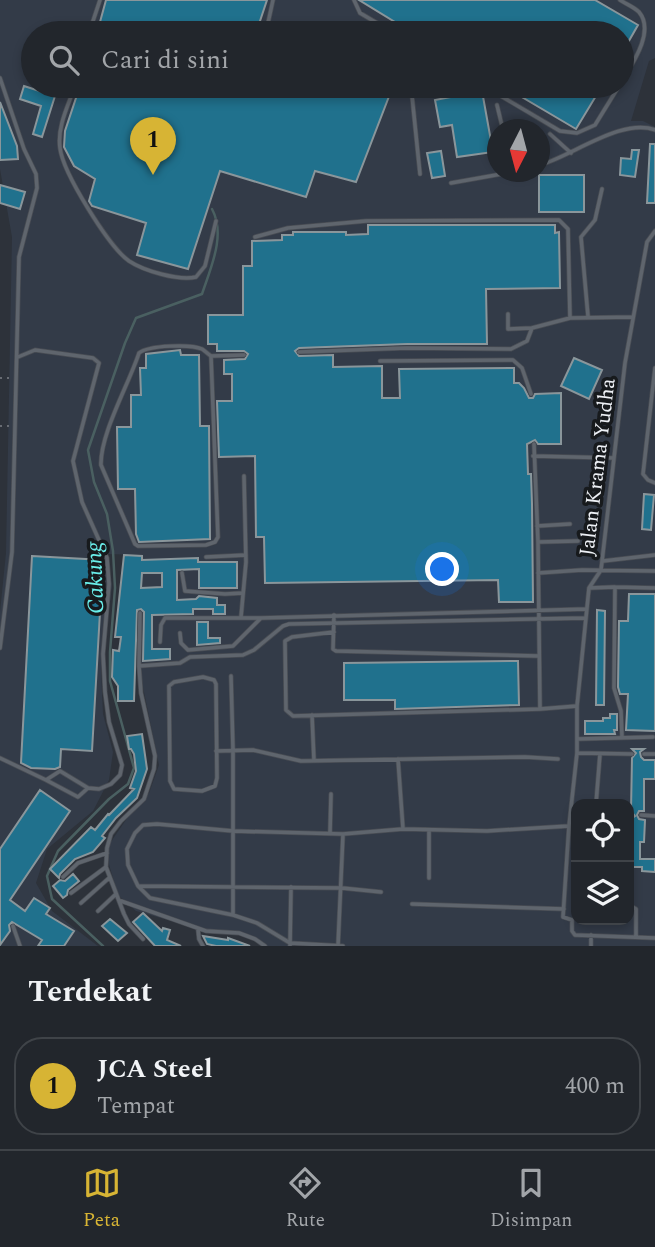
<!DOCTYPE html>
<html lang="id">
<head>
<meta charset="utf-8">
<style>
  body { margin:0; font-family:Spectral,serif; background:#2e3238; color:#f1f3f6 }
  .controls { position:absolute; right:21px; bottom:21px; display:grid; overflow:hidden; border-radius:14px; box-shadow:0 4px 10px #0003 }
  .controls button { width:63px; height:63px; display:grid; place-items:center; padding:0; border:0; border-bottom:2px solid #3f4348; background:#22262c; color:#f1f3f6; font:35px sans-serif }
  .compass { position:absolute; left:487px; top:119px; width:63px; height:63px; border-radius:50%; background:#22262c; box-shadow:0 4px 10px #0003; rotate:186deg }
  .you { position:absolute; left:443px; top:570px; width:24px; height:24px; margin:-18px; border:5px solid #fff; border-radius:50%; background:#1a73e8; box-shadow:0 0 0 10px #1a73e833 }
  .badge { display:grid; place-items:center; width:46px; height:46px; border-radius:50%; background:#d7b434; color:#111; font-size:23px; font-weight:700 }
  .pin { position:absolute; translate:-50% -58px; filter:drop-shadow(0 2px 4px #0008) }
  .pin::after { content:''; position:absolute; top:37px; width:24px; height:21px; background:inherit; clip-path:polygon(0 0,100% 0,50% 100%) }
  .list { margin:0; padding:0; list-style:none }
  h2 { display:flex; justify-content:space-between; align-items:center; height:91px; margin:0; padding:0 28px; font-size:30px }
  h2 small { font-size:23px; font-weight:400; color:#a2a5a9 }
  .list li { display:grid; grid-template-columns:46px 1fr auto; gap:21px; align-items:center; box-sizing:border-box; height:98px; margin:0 14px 14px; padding:0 14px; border:2px solid #3f4348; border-radius:28px }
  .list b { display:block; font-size:26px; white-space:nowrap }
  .list p { margin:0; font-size:23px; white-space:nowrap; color:#a2a5a9 }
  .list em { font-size:23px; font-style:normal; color:#a2a5a9 }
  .icon { flex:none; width:38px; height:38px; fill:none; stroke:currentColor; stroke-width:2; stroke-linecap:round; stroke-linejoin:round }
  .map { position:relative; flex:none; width:655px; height:946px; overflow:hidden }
  .search { position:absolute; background:#22262c; box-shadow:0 4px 10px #0003; left:21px; right:21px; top:21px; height:77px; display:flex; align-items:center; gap:18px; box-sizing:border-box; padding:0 24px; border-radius:38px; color:#a2a5a9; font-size:26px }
  .sheet { height:203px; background:#22262c }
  nav { display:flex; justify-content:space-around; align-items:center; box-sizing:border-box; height:98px; border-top:2px solid #3f4348; background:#22262c; font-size:19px; color:#a2a5a9 }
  nav a { display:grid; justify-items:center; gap:4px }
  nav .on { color:#d7b434 }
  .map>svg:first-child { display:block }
  .built { fill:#333b48; fill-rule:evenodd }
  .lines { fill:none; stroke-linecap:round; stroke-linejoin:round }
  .stream { stroke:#4a6061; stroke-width:2.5 }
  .building { fill:#20718d; stroke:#8a969b; stroke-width:2; fill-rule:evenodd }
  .lane-casing { stroke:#494d54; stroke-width:5 }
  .path { stroke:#686c73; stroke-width:2; stroke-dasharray:2 5; stroke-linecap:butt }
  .lane { stroke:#5f656d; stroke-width:3.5 }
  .labels { text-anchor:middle; stroke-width:7; stroke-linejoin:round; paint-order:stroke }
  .street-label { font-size:21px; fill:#edf0f5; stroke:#171a1d }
  .water-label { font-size:23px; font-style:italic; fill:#6aefeb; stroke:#171a1d }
</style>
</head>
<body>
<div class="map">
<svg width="655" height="946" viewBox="0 0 655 946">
  <rect width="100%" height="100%" fill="#2d323a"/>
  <path class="built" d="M0 0H655V58L649 61 631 121H643L655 127V946H260V940L227 930 207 931 136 911 118 895 108 861V846L128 817 149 793 159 765 137 658 142 555 107 554 112 587 101 670 103 714 113 752 109 780 93 811 47 849 36 883 52 911 98 946H0V612L6 553 12 237 0 169ZM33 33H622V86H33ZM498 130H540V172H498ZM576 804H629V920H576Z"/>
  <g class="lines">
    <path class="stream" d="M103 946 52 899 47 876 58 851 109 799 128 784 134 768 110 681V652L115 588 113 551 107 514 94 482 88 450 125 343 136 318 202 294C211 267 226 235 212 209"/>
  </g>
  <path class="building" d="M106 0H267L256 33H97Z
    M359 0H595L638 25 622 53V33H413Z
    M24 86 55 96 42 137 33 134 41 106 20 99Z
    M80 86H393L356 182 315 171 306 197 220 171 188 269 137 255 146 223 92 206 89 201 95 179 74 166 64 147 65 131Z
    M503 86H602L576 129Z
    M482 91 493 152 457 157 452 125 440 127 435 100Z
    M0 102 17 146 18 159 0 160Z
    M650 144H655V203H647Z
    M632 150H639L635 177 620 175 621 158 631 159Z
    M441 151 445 176 432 178 427 153Z
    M539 175H584V212H539Z
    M0 185 25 192 20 209 0 203Z
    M368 225H555V233L559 232 560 288 486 289 487 344H407L299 348 295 351 299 356 333 355V367L382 366V398H400L399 369 514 368V383H519L524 388 529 398H533L535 394 561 393V444H538L535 440 527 444 528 474H531L532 504 533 602H499L498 580 265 583 264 537H256L255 456 219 457 217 401H232V374H224V360L245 359 248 354 244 351H217V344H208V315H243V266H252V241L282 240V235H293V232H346V235L368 234Z
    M180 350 181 355H199L200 426H209L210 539 139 542 136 534 135 489H118L117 427H131V395H141L140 368H146V354Z
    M574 358 602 370 589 399 561 386Z
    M644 494 654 495 651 530 642 529Z
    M124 555 142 556V560L198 558V562H237V588H199V569L177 570V600L196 599 199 596 217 598V605H225V614H213V609H193V614L152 615V649H170V659L143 661 144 612 141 609 137 610 134 701H118V686L112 677 113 650 119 651 121 637H115ZM142 573H162V587L141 588Z
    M32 556 103 560 92 751 61 749 60 767 55 769 31 768 21 763Z
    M629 594H655V731L626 730 628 694H620L618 687 619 621H628Z
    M597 610 605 611 604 705H596Z
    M197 622H208V638H220V643L197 645Z
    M518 661 519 705 395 709V700H344V663Z
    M610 714H617V730H614L615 734H585V721H603V718H610Z
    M142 734 147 769 137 798 116 818 102 836 105 838 93 852 75 859 60 874 59 878 50 869 91 827 95 830 108 814 109 815 134 789 130 788 136 771 134 754 131 749H129L127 736Z
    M632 749H644L640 752 641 757 644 760H655V779H644V811H639L637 815 639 819 645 820 644 842H640V859H655V872L642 871V867H629V830H631V819L635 816 631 811 632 758 636 753Z
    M40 790 70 811 10 900 25 911 34 898 50 908 46 914 74 931 64 946H38L42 940 12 922 9 925 10 931 0 945V849Z
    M73 874 79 881 68 890 67 895 63 898 53 886 60 880 65 881Z
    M143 913 162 931 163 928 170 930 167 940 181 946H155L133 922Z
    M110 919 127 933 118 941 102 926Z
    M203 936 228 940V938L250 946H216L207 944Z"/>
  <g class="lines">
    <defs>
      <path id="lane" d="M273 0 268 23 295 33
        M354 0 360 13 394 33
        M620 0C626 4 634 7 639 12 655 31 633 63 622 81
        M89 33 100 0
        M0 78 24 149 36 174 37 188 19 257 12 552 0 648
        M75 86C68 106 57 127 60 148 63 173 109 247 129 261 144 271 179 281 196 277L205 266 216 221
        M411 86 420 174
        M484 86 560 131 577 133 595 125 619 86
        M497 105 503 130
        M550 134 571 153
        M540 165C572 156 623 117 655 130
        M451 183 513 172
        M655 231 647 242 625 363 601 570 589 588 577 706V753L569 826 563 917 572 920V931L575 935 655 938
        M255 237 288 228 366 221 559 220 568 229 570 318
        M508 314V329L532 328
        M588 316 581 237 595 220 602 189
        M299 352 407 348 511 349 527 341 532 328 570 318 633 317
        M211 356C208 354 205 351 202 349 191 344 149 345 139 353 129 384 100 434 101 465L135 544 138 546 206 545 215 542 218 537 211 356 244 355
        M18 357 35 350 93 358 99 363 73 461 82 502 107 558 109 584 103 654 105 692 109 722 122 765 120 775 111 784 99 789 88 788 60 771 46 780 78 797 88 788
        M380 361 513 360 522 368 531 394
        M655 368 643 474 648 480 655 483
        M533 456 614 458
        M537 526 570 524
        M538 542 578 541
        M206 557 246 555
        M603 561 655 555
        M182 573 185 591 225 594 243 593
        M538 573 582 570 655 571
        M589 588 615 587
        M140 613 139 666 141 693 155 756 154 769 144 799 121 821 111 834 107 848 106 867 124 914 129 924 143 939
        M334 615 333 649 336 651 538 656
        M241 617 246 562 244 476
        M334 632 292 637 285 641 286 710 293 716 540 709 538 542 534 444
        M180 633 181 643 188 650 233 646 261 618 587 609
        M160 642 161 625 165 618H261
        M139 666 180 663 190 657 243 655 254 650 283 626 289 624 586 618
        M231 676 233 750V915
        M203 677 214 680 216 684 217 778 215 786 202 791 174 789 170 781 169 686 174 682Z
        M540 709 577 706
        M312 715 314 761
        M622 737 621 711 614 688 615 587 655 588
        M577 739 653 737
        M216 751 253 750 301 761 525 757 558 759
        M577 753 632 754
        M644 754H655
        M0 758 46 780
        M398 759 403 829
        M596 804 600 754
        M629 815H631
        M641 815 655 816
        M429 830V878
        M330 833 331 794
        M63 877 78 863 107 853
        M138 886 342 888 381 892
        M71 893 106 867
        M121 901 206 931 239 933 255 939 265 946
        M81 903 109 878
        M412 904 564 909
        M629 905 636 909V937
        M98 911 116 894
        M13 926 20 946
        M198 929 199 939 203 946
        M290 946 291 887
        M338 946 343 834
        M343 946 290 943 257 923 233 915 150 898 138 886 128 865 127 849 135 833 143 825 157 824 233 831 343 834 403 829 487 831 569 826
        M591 946V935"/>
    </defs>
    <use href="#lane" class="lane-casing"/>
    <path class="path" d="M0 378H9
      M0 426H9"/>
    <use href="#lane" class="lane"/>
  </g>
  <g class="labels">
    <g class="street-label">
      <text transform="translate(597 467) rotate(-83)" y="7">Jalan Krama Yudha</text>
    </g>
    <g class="water-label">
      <text transform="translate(94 578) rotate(-92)" y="8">Cakung</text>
    </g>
  </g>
</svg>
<div class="controls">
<button><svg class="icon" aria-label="locate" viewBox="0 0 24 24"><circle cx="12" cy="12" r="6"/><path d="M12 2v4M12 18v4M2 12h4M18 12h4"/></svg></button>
<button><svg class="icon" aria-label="layers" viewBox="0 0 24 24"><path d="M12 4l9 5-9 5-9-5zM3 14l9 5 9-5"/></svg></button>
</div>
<svg class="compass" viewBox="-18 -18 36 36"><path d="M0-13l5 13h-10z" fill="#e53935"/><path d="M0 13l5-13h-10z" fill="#a2a5a9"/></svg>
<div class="you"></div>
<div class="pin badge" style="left:153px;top:175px">1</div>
<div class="search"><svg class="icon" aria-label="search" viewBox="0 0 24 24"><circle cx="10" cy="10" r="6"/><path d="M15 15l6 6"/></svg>Cari di sini</div>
</div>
<section class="sheet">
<h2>Terdekat<small></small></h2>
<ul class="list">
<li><span class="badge">1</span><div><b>JCA Steel</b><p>Tempat</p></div><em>400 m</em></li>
</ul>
</section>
<nav>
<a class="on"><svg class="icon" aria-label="map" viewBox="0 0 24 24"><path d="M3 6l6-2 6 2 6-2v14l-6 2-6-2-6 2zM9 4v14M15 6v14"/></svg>Peta</a>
<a><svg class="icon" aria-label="directions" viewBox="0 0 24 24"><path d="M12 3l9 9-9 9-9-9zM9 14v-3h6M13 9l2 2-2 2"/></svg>Rute</a>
<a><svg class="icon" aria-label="saved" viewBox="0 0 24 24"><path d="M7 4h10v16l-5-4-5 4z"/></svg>Disimpan</a>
</nav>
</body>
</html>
